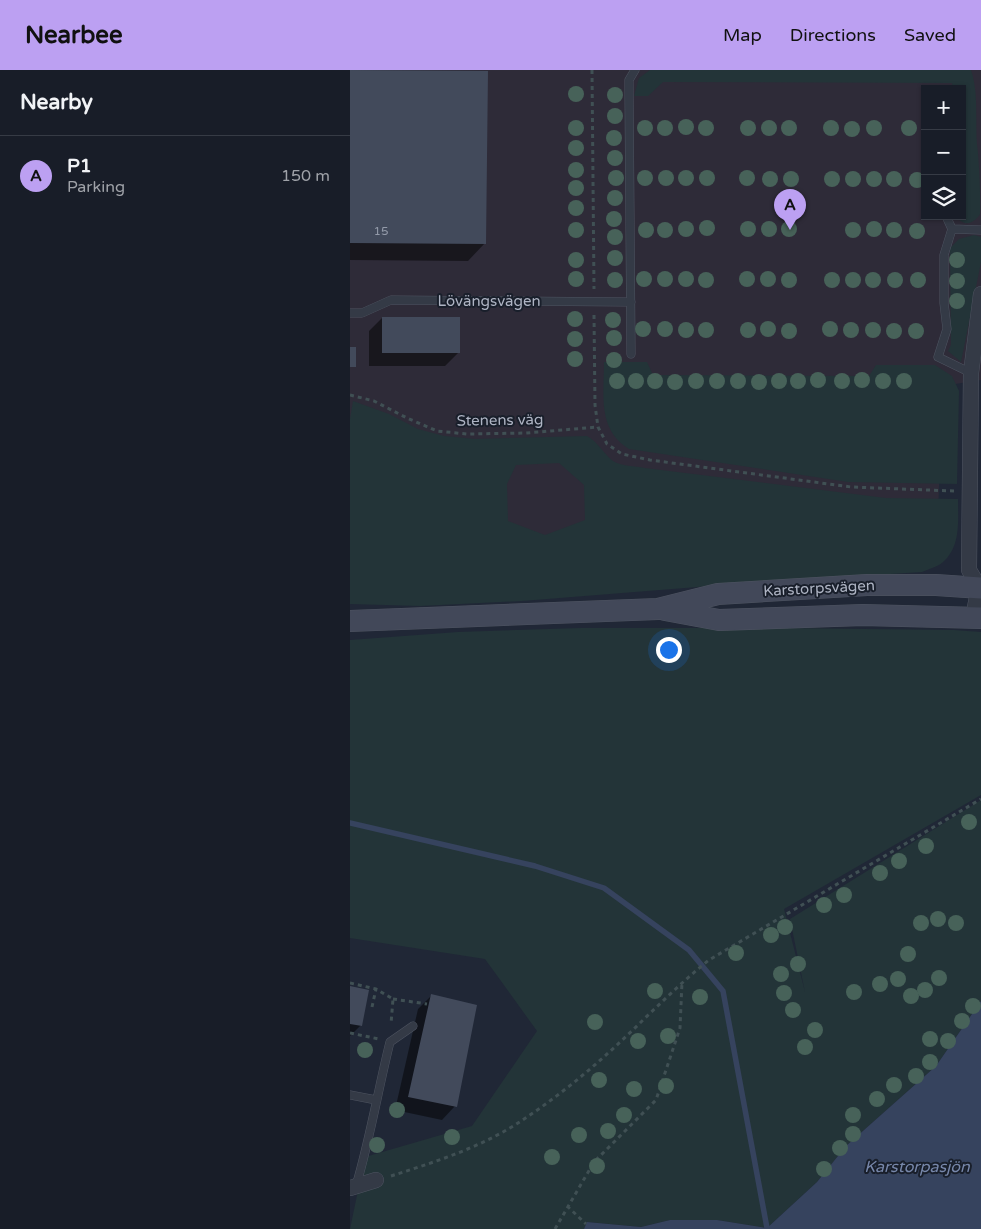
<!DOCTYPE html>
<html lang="en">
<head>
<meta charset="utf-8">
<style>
  body { margin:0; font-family:"Varela Round",sans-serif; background:#212630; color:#f1f3f6 }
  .controls { position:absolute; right:15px; top:15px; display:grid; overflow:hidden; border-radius:0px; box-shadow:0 1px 4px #0004 }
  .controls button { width:45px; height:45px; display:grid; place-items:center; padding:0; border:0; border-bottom:1px solid #363b45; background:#181d28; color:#f1f3f6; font:25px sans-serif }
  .you { position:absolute; left:318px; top:579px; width:18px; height:18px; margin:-12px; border:4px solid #fff; border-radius:50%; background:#1a73e8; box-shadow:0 0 0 8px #1a73e833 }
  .badge { display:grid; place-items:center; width:32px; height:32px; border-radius:50%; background:#bca0f2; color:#111; font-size:16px; font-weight:700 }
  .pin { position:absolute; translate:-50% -41px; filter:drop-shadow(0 1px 2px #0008) }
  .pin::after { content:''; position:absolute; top:26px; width:18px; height:15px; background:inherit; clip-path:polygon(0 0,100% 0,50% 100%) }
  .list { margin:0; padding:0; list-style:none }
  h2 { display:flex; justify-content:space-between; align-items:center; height:65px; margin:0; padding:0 20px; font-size:21px }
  h2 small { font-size:16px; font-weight:400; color:#9fa2a8 }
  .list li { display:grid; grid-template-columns:32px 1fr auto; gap:15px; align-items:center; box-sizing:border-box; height:80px; padding:0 20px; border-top:1px solid #363b45 }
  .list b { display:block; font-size:19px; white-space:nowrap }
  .list p { margin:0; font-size:16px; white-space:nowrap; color:#9fa2a8 }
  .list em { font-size:16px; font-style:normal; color:#9fa2a8 }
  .icon { flex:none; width:28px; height:28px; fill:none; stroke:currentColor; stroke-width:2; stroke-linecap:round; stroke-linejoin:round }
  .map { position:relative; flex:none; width:631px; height:1159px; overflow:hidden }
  header { display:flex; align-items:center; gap:30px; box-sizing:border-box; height:70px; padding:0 25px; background:#bca0f2; color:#111 }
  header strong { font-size:24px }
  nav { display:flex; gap:28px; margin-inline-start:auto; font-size:18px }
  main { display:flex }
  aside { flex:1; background:#181d28 }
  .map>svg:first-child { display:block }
  .medical { fill:#2e2b38; fill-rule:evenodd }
  .green { fill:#233438; fill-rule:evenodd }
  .water { fill:#36435e }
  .shadow { fill:#0007 }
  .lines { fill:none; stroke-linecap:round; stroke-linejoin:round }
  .stream { stroke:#36435e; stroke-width:5.5 }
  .building { fill:#424a5b }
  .lane-casing { stroke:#4e5461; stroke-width:9 }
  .street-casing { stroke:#4e5461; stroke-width:16 }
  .secondary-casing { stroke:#4e5461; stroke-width:22 }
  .path { stroke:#405054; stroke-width:3; stroke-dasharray:4 4; stroke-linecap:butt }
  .lane { stroke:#343a46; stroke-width:8 }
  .street { stroke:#343a46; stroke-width:15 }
  .secondary { stroke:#424859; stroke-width:21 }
  .tree { fill:#476259 }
  .labels { text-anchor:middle; stroke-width:4; stroke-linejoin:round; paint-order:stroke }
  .number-label { font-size:12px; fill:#939aa9 }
  .street-label { font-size:15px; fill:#aeb4c3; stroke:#191f2b }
  .water-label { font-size:16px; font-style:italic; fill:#7787aa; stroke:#191f2b }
</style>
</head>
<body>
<header>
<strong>Nearbee</strong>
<nav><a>Map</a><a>Directions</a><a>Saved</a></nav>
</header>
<main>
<aside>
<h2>Nearby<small></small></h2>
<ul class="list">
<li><span class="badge">A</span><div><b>P1</b><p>Parking</p></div><em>150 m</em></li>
</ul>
</aside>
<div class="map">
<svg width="631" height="1159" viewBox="0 0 631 1159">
  <rect width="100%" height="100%" fill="#202736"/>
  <path class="medical" d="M0 0H631V310L592 316 587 482 0 514ZM575 19H612V146H575Z"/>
  <path class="green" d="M300 0H621C629 24 625 49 627 74 629 88 631 132 630 144 628 148 623 152 619 153 613 154 609 150 606 146H612V19H603L602 13 313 12 298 26H284L289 8Z
    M624 165 631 167V192L611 292 598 281 601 275 600 178 609 169Z
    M254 292H297L303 305 519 306 526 295H585L602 306 609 321 607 414 498 412 279 379C247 359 254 325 254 292Z
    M3 331 39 344 68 359 94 366 125 369 237 366C248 372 253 383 263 391 271 396 285 396 295 398L536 428 608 429C608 451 611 476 593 492 588 497 578 499 572 502L385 514 172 531 70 536 0 534V349ZM209 393 234 415 235 450 195 465 158 451 157 414 166 395Z
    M231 558H429L604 560 631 562V725L434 839 455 922 440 849 631 730V931L586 996 496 1076 467 1112 417 1158 367 1150H320L291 1157 238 1152 234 1159H0L15 1087 122 1056 187 961 135 889 0 868V570L108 562Z"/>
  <path class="water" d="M631 931V1159H234L237 1152 291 1157 320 1150H367L417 1158 467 1112 496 1076 586 996Z"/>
  <path class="shadow" d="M0 2 135 173 118 191 0 190Z
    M32 248 109 282 95 296H19V261Z
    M0 918 11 955 0 966Z
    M81 926 105 1036 92 1050 45 1040 68 939Z"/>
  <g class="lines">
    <path class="stream" d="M0 753 185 796 254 818 339 880 373 921 417 1158"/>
  </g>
  <path class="building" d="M0 0 138 1 136 174 0 173Z
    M32 247H110V283H32Z
    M0 277H6V297H0Z
    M0 916 19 920 12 956 0 954Z
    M81 924 127 935 107 1037 58 1027Z"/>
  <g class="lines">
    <defs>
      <path id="lane" d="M596 146 602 159 594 185V233L597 259 588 287 621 303
        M602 159 631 160
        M0 243H12L41 230 281 232
        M281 284 279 19V10L285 0
        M0 1025 26 1030
        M6 1116C20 1069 28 1020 40 972L63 956"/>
      <path id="street" d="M629 517 619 500 621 303 631 224
        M623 547 629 517 631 515
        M0 1118 26 1110"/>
      <path id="secondary" d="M315 540 369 550 513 545 631 548
        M0 551 308 539 368 524 517 515H586L631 518"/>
    </defs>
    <use href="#lane" class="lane-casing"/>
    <use href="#street" class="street-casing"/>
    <use href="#secondary" class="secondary-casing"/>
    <path class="path" d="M242 0 244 219
      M244 245 245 335 248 357 257 374 272 384 300 390 501 417 604 421
      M0 325 24 331 57 348 87 361 117 364 176 363 248 357
      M0 913 26 919 43 929 41 954
      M43 929 77 934
      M22 937 26 919
      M0 963 29 969
      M41 1106C85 1092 132 1077 171 1051 197 1034 223 1014 247 993 285 960 319 922 359 890L631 729
      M217 1136 236 1154
      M205 1159 244 1092 306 1030 330 958 332 912"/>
    <use href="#lane" class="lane"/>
    <use href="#street" class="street"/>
    <use href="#secondary" class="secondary"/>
  </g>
  <g class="tree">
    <circle cx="226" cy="24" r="8"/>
    <circle cx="265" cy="25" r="8"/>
    <circle cx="265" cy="46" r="8"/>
    <circle cx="336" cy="57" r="8"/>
    <circle cx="226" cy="58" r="8"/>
    <circle cx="295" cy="58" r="8"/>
    <circle cx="315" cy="58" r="8"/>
    <circle cx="356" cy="58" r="8"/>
    <circle cx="398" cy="58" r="8"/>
    <circle cx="419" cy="58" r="8"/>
    <circle cx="439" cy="58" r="8"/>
    <circle cx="481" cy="58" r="8"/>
    <circle cx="524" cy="58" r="8"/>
    <circle cx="559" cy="58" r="8"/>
    <circle cx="502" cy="59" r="8"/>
    <circle cx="264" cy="68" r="8"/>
    <circle cx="226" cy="78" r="8"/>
    <circle cx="265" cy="88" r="8"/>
    <circle cx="226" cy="100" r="8"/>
    <circle cx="266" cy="108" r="8"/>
    <circle cx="295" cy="108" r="8"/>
    <circle cx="316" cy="108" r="8"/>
    <circle cx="336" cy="108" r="8"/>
    <circle cx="357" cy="108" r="8"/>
    <circle cx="397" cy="108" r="8"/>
    <circle cx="420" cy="109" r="8"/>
    <circle cx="441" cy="109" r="8"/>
    <circle cx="482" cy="109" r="8"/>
    <circle cx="503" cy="109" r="8"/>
    <circle cx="524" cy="109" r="8"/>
    <circle cx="544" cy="109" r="8"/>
    <circle cx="567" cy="110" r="8"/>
    <circle cx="226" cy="118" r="8"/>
    <circle cx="265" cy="128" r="8"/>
    <circle cx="226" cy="138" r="8"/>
    <circle cx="264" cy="149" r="8"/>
    <circle cx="357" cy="158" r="8"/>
    <circle cx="336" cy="159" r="8"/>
    <circle cx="398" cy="159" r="8"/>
    <circle cx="419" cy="159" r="8"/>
    <circle cx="439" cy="159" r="8"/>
    <circle cx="524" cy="159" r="8"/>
    <circle cx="226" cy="160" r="8"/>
    <circle cx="296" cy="160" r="8"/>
    <circle cx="315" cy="160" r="8"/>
    <circle cx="503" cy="160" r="8"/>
    <circle cx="544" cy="160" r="8"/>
    <circle cx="567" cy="161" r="8"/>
    <circle cx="265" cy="167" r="8"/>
    <circle cx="265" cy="188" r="8"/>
    <circle cx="226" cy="190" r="8"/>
    <circle cx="607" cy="190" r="8"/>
    <circle cx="226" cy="209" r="8"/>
    <circle cx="294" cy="209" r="8"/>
    <circle cx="315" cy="209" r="8"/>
    <circle cx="336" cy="209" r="8"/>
    <circle cx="397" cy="209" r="8"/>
    <circle cx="418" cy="209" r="8"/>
    <circle cx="265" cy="210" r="8"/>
    <circle cx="356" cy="210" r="8"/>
    <circle cx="439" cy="210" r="8"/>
    <circle cx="482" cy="210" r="8"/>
    <circle cx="503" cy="210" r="8"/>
    <circle cx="523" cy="210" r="8"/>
    <circle cx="545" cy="210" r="8"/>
    <circle cx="568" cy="210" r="8"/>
    <circle cx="607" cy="211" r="8"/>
    <circle cx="607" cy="231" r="8"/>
    <circle cx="225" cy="249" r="8"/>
    <circle cx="263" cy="250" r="8"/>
    <circle cx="293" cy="259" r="8"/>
    <circle cx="315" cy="259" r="8"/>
    <circle cx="418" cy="259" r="8"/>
    <circle cx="480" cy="259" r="8"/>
    <circle cx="336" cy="260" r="8"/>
    <circle cx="356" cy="260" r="8"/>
    <circle cx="398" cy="260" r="8"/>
    <circle cx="501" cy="260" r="8"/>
    <circle cx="523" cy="260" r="8"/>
    <circle cx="439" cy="261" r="8"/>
    <circle cx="544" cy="261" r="8"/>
    <circle cx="566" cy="261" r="8"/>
    <circle cx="264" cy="268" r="8"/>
    <circle cx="225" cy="269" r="8"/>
    <circle cx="225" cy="289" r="8"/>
    <circle cx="264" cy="290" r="8"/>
    <circle cx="468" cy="310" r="8"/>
    <circle cx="512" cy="310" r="8"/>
    <circle cx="267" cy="311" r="8"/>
    <circle cx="286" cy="311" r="8"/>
    <circle cx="305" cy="311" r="8"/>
    <circle cx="346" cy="311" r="8"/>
    <circle cx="367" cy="311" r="8"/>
    <circle cx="388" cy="311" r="8"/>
    <circle cx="429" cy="311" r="8"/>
    <circle cx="448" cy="311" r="8"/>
    <circle cx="492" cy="311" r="8"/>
    <circle cx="533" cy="311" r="8"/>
    <circle cx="554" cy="311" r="8"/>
    <circle cx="325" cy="312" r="8"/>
    <circle cx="409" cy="312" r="8"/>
    <circle cx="619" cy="752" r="8"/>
    <circle cx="576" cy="776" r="8"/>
    <circle cx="549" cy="791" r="8"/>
    <circle cx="530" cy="803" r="8"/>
    <circle cx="494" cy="825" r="8"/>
    <circle cx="474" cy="835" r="8"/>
    <circle cx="588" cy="849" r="8"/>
    <circle cx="571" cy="853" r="8"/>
    <circle cx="606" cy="853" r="8"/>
    <circle cx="435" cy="857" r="8"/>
    <circle cx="421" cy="865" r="8"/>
    <circle cx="386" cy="883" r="8"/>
    <circle cx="558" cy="884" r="8"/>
    <circle cx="448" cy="894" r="8"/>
    <circle cx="431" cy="904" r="8"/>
    <circle cx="589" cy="908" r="8"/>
    <circle cx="548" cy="909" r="8"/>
    <circle cx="530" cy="914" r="8"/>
    <circle cx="575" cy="920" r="8"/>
    <circle cx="305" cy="921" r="8"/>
    <circle cx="504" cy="922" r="8"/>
    <circle cx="434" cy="923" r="8"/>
    <circle cx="561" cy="926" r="8"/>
    <circle cx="350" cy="927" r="8"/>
    <circle cx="623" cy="936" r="8"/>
    <circle cx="443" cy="940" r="8"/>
    <circle cx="612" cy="951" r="8"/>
    <circle cx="245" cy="952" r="8"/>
    <circle cx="465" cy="960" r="8"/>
    <circle cx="318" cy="966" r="8"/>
    <circle cx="580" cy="969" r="8"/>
    <circle cx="288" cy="971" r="8"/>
    <circle cx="598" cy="971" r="8"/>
    <circle cx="455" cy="977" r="8"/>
    <circle cx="15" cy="980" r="8"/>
    <circle cx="580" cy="992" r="8"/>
    <circle cx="566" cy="1006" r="8"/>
    <circle cx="249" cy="1010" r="8"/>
    <circle cx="544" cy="1015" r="8"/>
    <circle cx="316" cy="1016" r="8"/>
    <circle cx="284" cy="1019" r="8"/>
    <circle cx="527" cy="1029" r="8"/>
    <circle cx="47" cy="1040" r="8"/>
    <circle cx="274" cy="1045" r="8"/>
    <circle cx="503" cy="1045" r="8"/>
    <circle cx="258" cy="1061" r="8"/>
    <circle cx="503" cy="1064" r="8"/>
    <circle cx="229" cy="1065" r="8"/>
    <circle cx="102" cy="1067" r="8"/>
    <circle cx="27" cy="1075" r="8"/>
    <circle cx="490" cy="1078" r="8"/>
    <circle cx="202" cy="1087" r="8"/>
    <circle cx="247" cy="1096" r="8"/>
    <circle cx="474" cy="1099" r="8"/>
  </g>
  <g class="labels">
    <g class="number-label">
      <text x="31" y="165">15</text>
    </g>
    <g class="street-label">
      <text x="139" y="236">Lövängsvägen</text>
      <text transform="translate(150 350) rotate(-1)" y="5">Stenens väg</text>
      <text transform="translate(469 518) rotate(-3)" y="5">Karstorpsvägen</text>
    </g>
    <g class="water-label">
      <text x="567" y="1102">Karstorpasjön</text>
    </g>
  </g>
</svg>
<div class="controls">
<button>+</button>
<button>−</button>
<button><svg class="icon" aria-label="layers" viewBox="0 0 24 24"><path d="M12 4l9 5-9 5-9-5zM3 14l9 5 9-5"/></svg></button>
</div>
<div class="you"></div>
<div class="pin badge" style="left:440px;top:160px">A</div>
</div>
</main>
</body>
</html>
